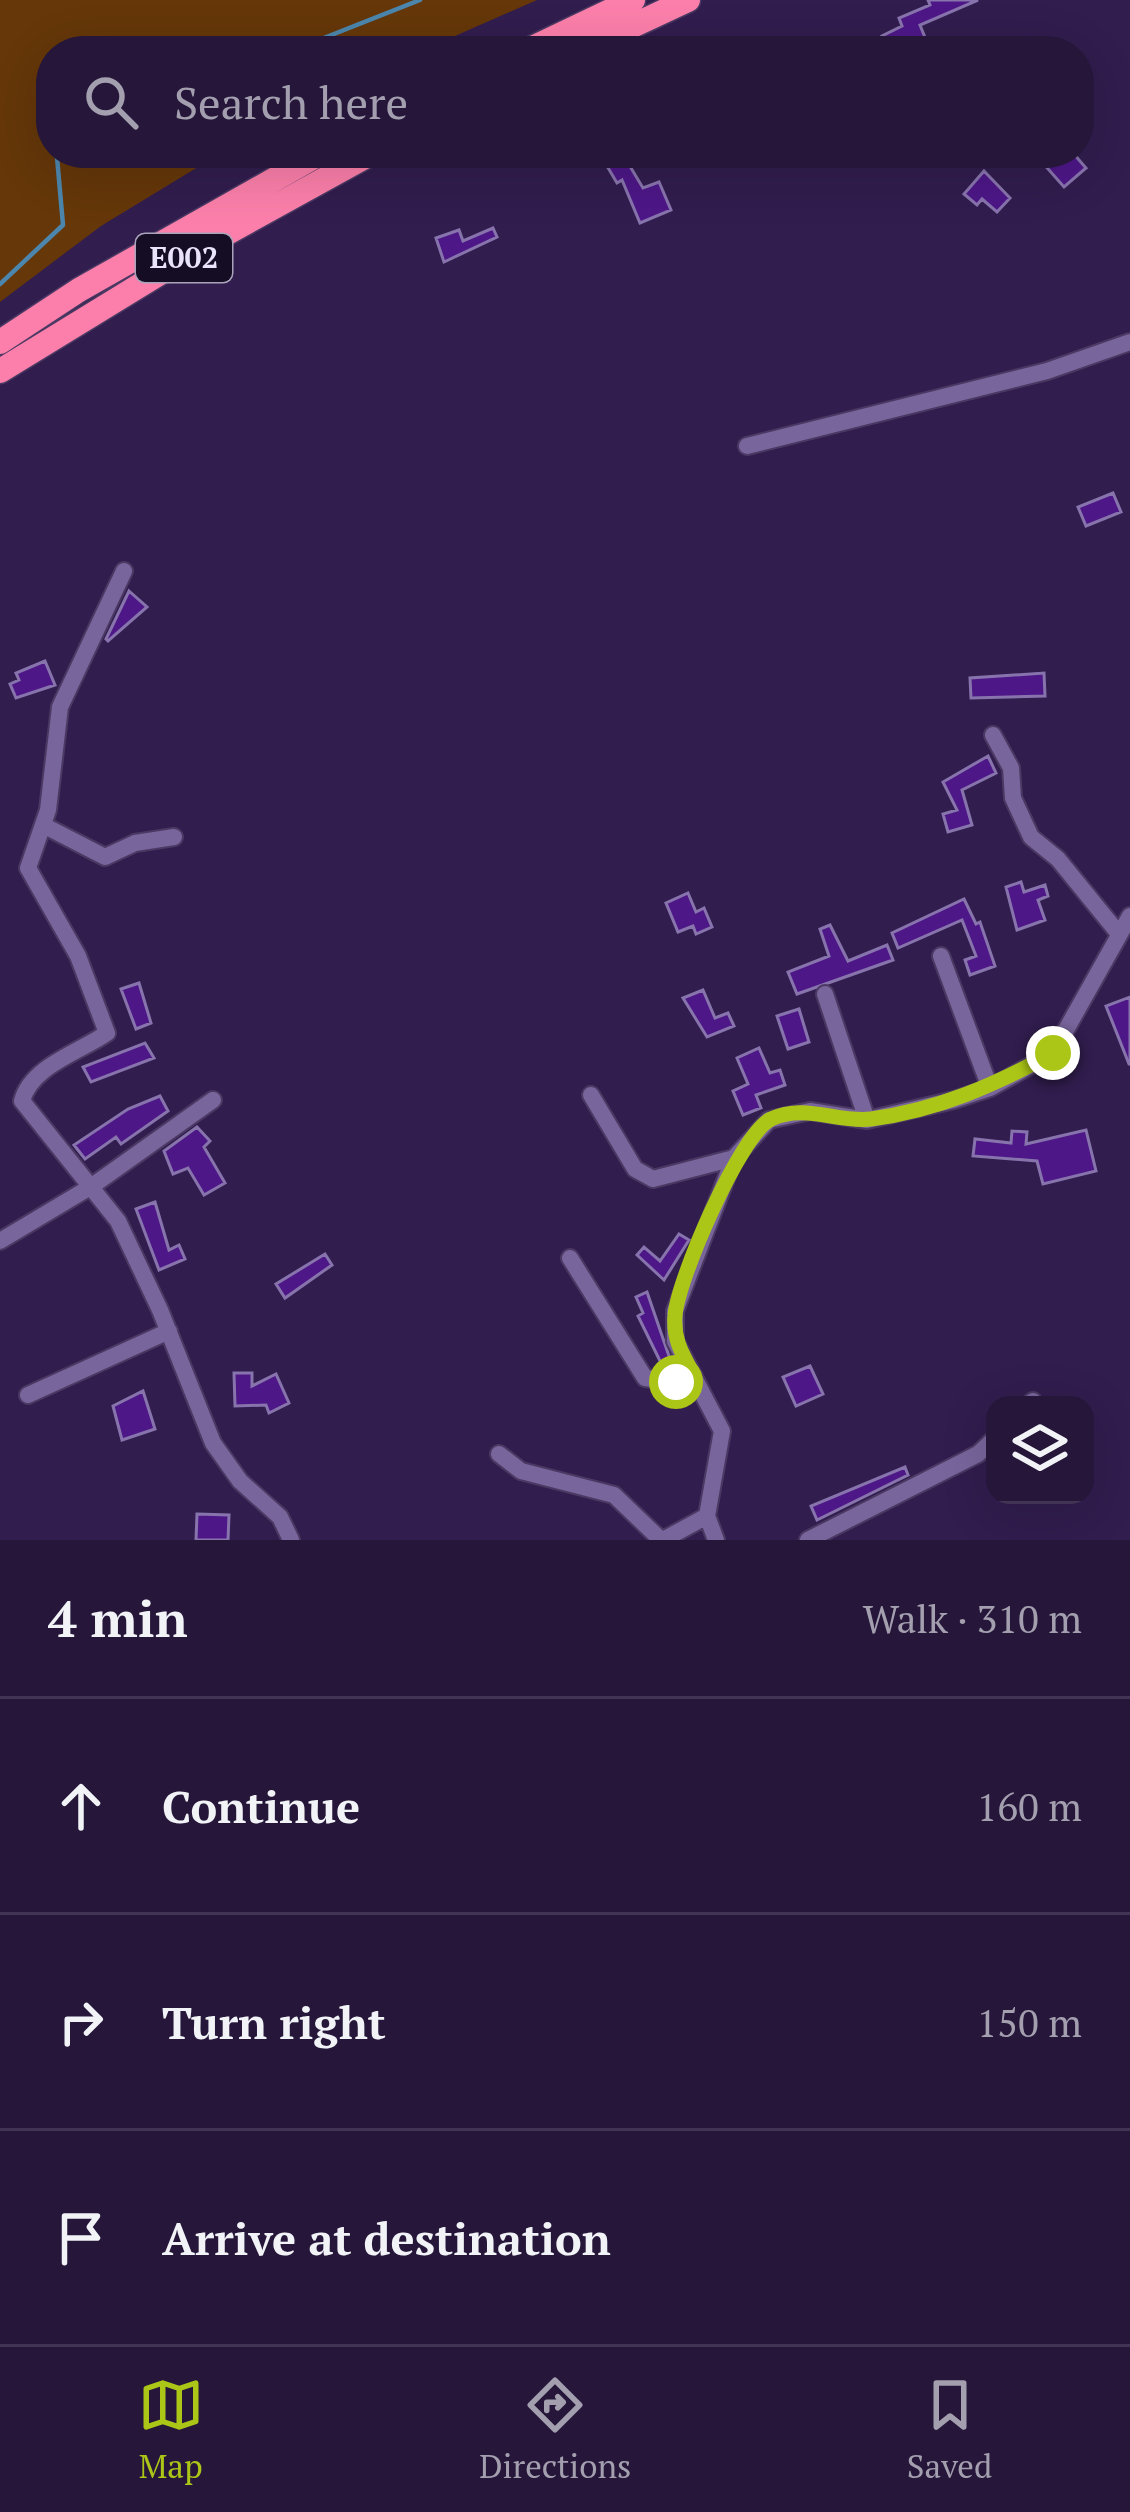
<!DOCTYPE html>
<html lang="en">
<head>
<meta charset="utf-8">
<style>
  body { margin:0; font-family:"PT Serif",serif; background:#2d1f42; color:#f1f3f6 }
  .controls { position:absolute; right:36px; bottom:36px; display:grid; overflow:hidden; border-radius:24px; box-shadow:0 12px 48px #0002 }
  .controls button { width:108px; height:108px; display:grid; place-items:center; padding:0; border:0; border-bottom:3px solid #423554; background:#25163a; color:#f1f3f6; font:60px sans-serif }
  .stop { position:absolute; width:36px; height:36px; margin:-27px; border:9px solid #abc616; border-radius:50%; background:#fff }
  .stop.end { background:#abc616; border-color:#fff; box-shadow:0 3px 12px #0008 }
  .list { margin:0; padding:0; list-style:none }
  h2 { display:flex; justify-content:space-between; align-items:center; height:156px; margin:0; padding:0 48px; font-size:51px }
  h2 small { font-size:39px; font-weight:400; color:#a39faf }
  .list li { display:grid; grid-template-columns:78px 1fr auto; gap:36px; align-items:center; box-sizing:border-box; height:216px; padding:0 48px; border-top:3px solid #423554 }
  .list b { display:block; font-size:45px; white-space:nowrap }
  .list em { font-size:39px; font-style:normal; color:#a39faf }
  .icon { flex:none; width:66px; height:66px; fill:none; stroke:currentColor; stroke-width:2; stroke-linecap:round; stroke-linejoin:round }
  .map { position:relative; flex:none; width:1130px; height:1540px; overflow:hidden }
  .search { position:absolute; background:#25163a; box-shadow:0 12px 48px #0002; left:36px; right:36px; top:36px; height:132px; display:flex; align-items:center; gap:30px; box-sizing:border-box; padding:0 42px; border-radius:48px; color:#a39faf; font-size:45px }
  .sheet { height:804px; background:#25163a }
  nav { display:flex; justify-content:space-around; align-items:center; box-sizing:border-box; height:168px; border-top:3px solid #423554; background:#25163a; font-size:33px; color:#a39faf }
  nav a { display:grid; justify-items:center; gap:6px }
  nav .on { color:#abc616 }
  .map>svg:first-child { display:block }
  .green { fill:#653709 }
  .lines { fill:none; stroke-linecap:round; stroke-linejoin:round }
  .stream { stroke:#4c86ac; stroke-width:4.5 }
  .building { fill:#4d1787; stroke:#8874ad; stroke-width:3 }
  .minor-casing { stroke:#4b3963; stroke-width:20 }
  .highway-casing { stroke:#4b3963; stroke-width:27 }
  .minor { stroke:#78659c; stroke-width:16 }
  .highway { stroke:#fb7faa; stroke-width:24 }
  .route { stroke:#abc616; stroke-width:15 }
  .labels { text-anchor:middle; stroke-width:12; stroke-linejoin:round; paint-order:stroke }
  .shield { fill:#150d23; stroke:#aaa3bb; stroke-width:3 }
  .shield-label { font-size:30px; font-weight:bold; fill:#eae3fc }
</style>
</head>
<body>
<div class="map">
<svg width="1130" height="1540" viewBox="0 0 1130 1540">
  <rect width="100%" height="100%" fill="#311d4e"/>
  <path class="green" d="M0 0H537L421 51H51V153H221L101 226 0 302Z"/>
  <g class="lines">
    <path class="stream" d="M291 51 420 0
      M0 284 63 225 57 157 64 153"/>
  </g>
  <path class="building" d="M928 0H978L920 25 926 40 889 51 882 36 902 26 899 18 930 5Z
    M622 153 643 188 659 182 671 210 640 223 622 180 617 183 604 161Z
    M1034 153H1073L1086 168 1064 187Z
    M984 171 1010 198 997 212 982 199 977 205 964 194Z
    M493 228 497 237 444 262 436 238 459 230 463 241Z
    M1113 493 1121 512 1086 526 1078 507Z
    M129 591 147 607 108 641 106 639Z
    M45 661 55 685 16 698 10 684 19 680 16 673Z
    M1044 673 1045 696 971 698 970 678Z
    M988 756 996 773 962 790 972 825 948 832 943 814 957 810 943 782Z
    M1021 882 1024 892 1045 885 1048 896 1038 900 1045 920 1017 930 1006 887Z
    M688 893 696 912 704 908 712 927 696 934 693 926 678 932 666 903Z
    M964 899 976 924 980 922 995 966 970 975 965 960 976 956 962 920 898 948 892 933Z
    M830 925 848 961 887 945 893 960 797 994 788 972 829 956 820 929Z
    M139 983 151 1023 136 1029 121 989Z
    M703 990 715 1018 728 1013 734 1026 707 1037 683 998Z
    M1130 997V1064H1129L1106 1006Z
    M799 1009 809 1042 788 1049 777 1016Z
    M145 1043 154 1058 91 1082 83 1067Z
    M759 1048 770 1073 780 1070 785 1085 756 1095 761 1108 743 1115 733 1091 748 1084 737 1058Z
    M160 1096 168 1111 121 1144 116 1137 85 1159 74 1145 128 1109Z
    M197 1127 210 1141 204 1147 225 1183 204 1195 188 1168 173 1174 164 1151Z
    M1086 1130 1096 1171 1043 1184 1037 1161 973 1156 975 1139 1011 1143 1012 1131 1027 1132 1026 1144Z
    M155 1202 169 1250 179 1245 185 1259 159 1270 136 1209Z
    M679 1234 689 1240 664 1280 637 1255 644 1247 660 1261Z
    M325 1254 332 1265 285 1298 276 1284Z
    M647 1292 670 1359 661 1363 638 1316 643 1313 636 1297Z
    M810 1366 823 1394 796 1406 783 1377Z
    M234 1373H252V1386L276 1374 289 1403 269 1413 266 1405 235 1406Z
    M143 1391 155 1429 122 1440 113 1406Z
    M905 1467 908 1475 817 1520 811 1506Z
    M197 1514 229 1515 228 1540H196Z"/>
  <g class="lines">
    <defs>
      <path id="minor" d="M747 446 1047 371 1130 342
        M124 571 60 707 48 810 28 868 78 956 107 1033C80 1052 31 1066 22 1101L118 1221 160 1310 213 1443 240 1481 280 1517 291 1540
        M993 735 1011 768 1013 798 1031 837 1058 859 1119 934
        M43 825 105 857 135 843 174 837
        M941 956 990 1088
        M825 994 867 1120
        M591 1095 635 1169 653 1179 734 1158
        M0 1241 92 1186 213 1100
        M570 1258 645 1378 676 1382 693 1376
        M28 1395 169 1331
        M1028 1405 1033 1401
        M499 1454 521 1471 614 1495 661 1540
        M663 1540 707 1516
        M716 1540 707 1516 722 1431 675 1341V1311L734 1158 769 1120 810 1111 867 1120 954 1100 990 1088 1053 1053 1130 916
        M808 1540 978 1454 995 1438"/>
      <path id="highway" d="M526 51 633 0
        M579 51 688 0
        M0 342 79 290 321 153
        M0 371 209 243 372 153"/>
    </defs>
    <use href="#minor" class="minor-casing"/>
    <use href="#highway" class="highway-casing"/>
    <use href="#minor" class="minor"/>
    <use href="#highway" class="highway"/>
  </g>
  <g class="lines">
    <path class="route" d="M676 1382 694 1376C683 1355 673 1340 675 1316 677 1281 740 1134 771 1119 805 1103 837 1123 871 1119 938 1110 995 1085 1053 1053"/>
  </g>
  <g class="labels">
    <rect class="shield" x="136" y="234" width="96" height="48" rx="9"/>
    <g class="shield-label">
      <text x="184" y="268">E002</text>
    </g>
  </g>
</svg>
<div class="controls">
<button><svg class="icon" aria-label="layers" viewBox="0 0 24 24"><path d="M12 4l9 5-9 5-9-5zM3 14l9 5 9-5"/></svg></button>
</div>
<div class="stop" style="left:676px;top:1382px"></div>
<div class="stop end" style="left:1053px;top:1053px"></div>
<div class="search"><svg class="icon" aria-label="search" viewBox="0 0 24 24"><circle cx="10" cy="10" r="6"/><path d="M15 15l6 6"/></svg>Search here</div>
</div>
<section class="sheet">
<h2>4 min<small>Walk · 310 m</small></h2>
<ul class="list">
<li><svg class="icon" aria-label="ahead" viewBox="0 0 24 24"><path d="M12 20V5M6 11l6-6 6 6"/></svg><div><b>Continue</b></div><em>160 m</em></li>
<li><svg class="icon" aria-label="right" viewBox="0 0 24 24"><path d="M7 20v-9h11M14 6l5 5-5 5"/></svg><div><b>Turn right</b></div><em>150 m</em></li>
<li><svg class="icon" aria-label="arrive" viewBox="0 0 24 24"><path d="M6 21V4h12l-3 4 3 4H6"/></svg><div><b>Arrive at destination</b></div></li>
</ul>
</section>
<nav>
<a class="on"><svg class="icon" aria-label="map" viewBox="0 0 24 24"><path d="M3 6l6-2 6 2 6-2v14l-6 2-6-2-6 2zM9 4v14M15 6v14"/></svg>Map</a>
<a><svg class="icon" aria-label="directions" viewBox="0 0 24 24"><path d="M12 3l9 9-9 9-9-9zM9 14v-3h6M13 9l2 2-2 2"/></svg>Directions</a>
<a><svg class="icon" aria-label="saved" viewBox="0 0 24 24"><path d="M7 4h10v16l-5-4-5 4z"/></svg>Saved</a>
</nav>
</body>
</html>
